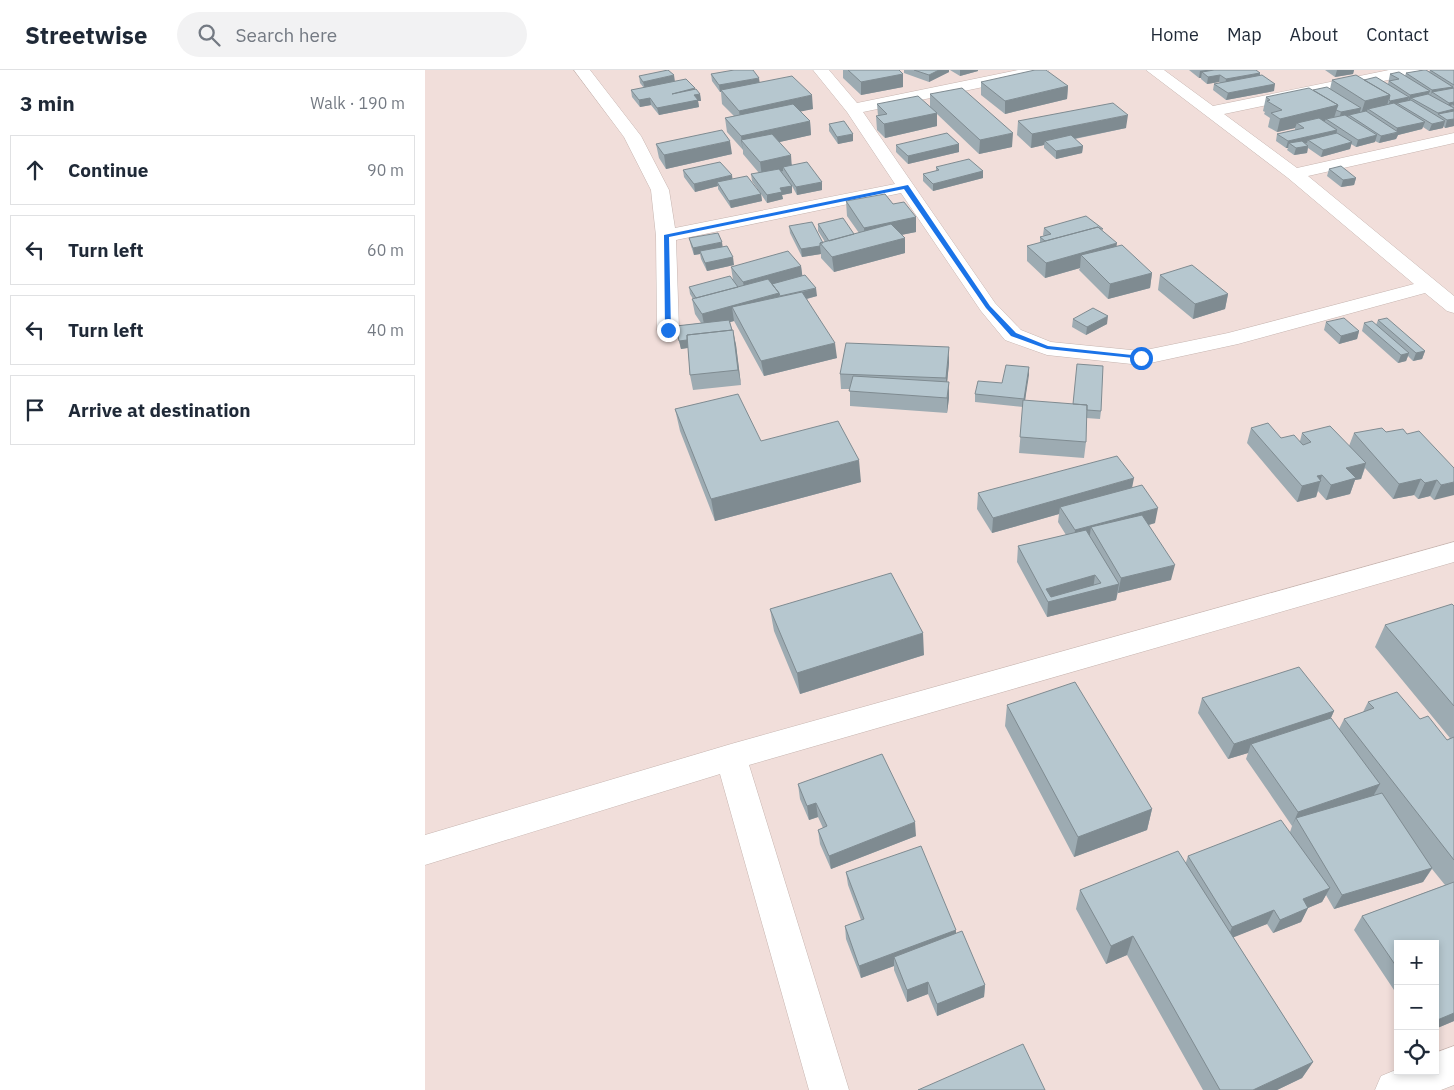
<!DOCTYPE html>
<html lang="en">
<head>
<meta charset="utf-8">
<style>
  body { margin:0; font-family:"IBM Plex Sans",sans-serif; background:#f2f2f3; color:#1f2937 }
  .controls { position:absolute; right:15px; bottom:15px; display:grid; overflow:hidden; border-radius:0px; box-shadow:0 2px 8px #0003 }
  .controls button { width:45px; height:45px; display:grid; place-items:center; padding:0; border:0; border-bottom:1px solid #e0e1e3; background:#fff; color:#1f2937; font:25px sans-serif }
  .stop { position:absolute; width:15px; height:15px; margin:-11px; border:4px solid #1a73e8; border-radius:50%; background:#fff }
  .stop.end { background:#1a73e8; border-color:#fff; box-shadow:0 1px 5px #0008 }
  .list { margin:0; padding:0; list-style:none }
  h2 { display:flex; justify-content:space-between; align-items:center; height:65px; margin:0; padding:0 20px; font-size:21px }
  h2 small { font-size:16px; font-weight:400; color:#747a83 }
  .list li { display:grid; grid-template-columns:32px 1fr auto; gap:15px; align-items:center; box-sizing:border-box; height:70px; margin:0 10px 10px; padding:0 10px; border:1px solid #e0e1e3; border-radius:0px }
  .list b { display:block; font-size:19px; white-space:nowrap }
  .list em { font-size:16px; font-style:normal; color:#747a83 }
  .icon { flex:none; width:28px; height:28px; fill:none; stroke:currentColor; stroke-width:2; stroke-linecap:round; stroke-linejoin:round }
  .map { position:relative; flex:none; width:1029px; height:1020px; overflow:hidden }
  header { display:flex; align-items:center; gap:30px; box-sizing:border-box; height:70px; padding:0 25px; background:#fff; border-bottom:1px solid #e0e1e3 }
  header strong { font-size:24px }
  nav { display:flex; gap:28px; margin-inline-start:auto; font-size:18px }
  .search { width:350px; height:45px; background:#f2f2f3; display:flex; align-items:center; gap:12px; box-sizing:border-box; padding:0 18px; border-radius:28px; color:#747a83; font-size:19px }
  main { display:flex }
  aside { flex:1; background:#fff }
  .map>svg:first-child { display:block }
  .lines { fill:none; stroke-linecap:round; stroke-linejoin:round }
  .street-casing { stroke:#c7b5b0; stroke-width:1 }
  .street { fill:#fff; fill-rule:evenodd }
  .wall { fill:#9dabb2 }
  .shaded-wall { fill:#7f8b91 }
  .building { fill:#b6c7cf; stroke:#7f8b91; fill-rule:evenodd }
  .route { fill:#1a73e8 }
</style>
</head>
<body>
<header>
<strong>Streetwise</strong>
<div class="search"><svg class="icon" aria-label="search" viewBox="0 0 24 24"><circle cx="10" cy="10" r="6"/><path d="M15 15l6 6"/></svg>Search here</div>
<nav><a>Home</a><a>Map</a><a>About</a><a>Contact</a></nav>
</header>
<main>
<aside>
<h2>3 min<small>Walk · 190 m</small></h2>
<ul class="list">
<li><svg class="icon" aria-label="ahead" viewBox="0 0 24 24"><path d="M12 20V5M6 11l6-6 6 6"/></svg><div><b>Continue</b></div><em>90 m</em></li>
<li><svg class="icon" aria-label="left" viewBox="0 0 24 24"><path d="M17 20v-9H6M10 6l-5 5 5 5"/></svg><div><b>Turn left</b></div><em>60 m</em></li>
<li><svg class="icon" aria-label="left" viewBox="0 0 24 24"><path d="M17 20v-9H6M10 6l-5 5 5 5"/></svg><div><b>Turn left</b></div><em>40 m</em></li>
<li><svg class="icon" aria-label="arrive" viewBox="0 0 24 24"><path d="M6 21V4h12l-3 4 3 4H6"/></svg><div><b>Arrive at destination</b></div></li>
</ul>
</aside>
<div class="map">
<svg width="1029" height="1020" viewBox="0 0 1029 1020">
  <rect width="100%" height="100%" fill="#f1deda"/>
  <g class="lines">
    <defs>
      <path id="street" d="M149 0H165L216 66 244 120 250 158 470 114 422 42 388 0H404L432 33 593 0H624L616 5 438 42 570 233 596 260 626 272 716 281 803 263 989 214 863 108 721 0H739L788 36 964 0H995L987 5 799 44 872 98 1029 63V73L883 106 1029 226V243L1022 241 1000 223 813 274 716 295 622 285 580 270 556 241 476 123 251 170 254 260 251 265 243 266 235 265 232 260 231 166 226 120 199 67Z
        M1029 472V492L324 695 424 1020H384L295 704 0 795V765L306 674Z
        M1029 976V1015L1016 1020H950L956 1006 973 999V1001H1010V983Z"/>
    </defs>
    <use href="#street" class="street-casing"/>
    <use href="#street" class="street"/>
  </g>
  <path class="wall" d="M418 0H474L478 17 436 25 418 8Z
    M479 0H524V2L504 12 479 3Z
    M525 0H553V1L535 6Z
    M764 0H831L849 21 801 30 788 20 789 14 795 13 794 12 782 14 776 9V8H774Z
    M900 0H929L928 4 910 7Z
    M1005 0H1029V56L1020 58 1018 56V58L1004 61 998 57 997 59 973 65 971 69 954 73 950 71V72L931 77 926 74 925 79 896 87 883 78 882 83 869 85 862 80 863 78H861L851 71 852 64 870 60V58L852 62 843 57 845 48 839 44 840 42 838 41 841 27 905 19 907 10H939L963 14 965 4 980 6 981 3 1004 2Z
    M286 4 335 12 388 39 375 41 385 51 386 65 354 72 367 95 397 120 372 125 367 116V123L357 125 358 129 342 133 327 111 326 104 334 103 318 84V80L302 62 300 48 309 46 297 34 296 22H295L287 11Z
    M214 6 250 11 271 20 275 24 276 31H273L274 37 234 45 226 35 215 37 207 27 206 20 219 18 215 13Z
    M556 12 643 16 642 29 580 44 556 25Z
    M505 24 587 77 554 84 512 44V56L460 68 452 60 451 46H453L452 34 505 37Z
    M593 51 701 58 650 69 658 76 657 83 631 89 619 78V75L606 78 592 65Z
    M404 54 428 71 413 74 404 61Z
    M231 74 307 84 241 99 234 88Z
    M534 74V82L483 94 471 82V75Z
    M511 97 558 101V108L508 121 498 111V104L511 101Z
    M904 99 931 108 929 115 916 117 902 106Z
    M258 100 307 109 336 124 337 131 306 138 293 119V116L270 122 259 107Z
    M421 131 468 134 491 147V162L476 165 480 183 409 202 396 188V184L377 187 365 163 364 156 398 173 400 172 393 161V154L429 164 434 163 422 146Z
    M619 158 678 161 692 177 727 203 725 218 683 229 654 200 655 198 620 208 602 191V176L615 173V167L619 166 618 165Z
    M264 168 298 177 309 195 282 201 276 189 275 184 269 185 266 176Z
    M376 196 377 206 392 226 382 229 412 288 339 306 309 251 305 252 311 275 316 315 268 320 265 305 263 278 256 279 251 256 276 253 270 244 267 229H268L265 224 264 217 308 210 306 197Z
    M735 205 803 224 800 239 768 249 733 220Z
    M648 249 682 254 661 265 647 257Z
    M953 250 1000 281 997 289 988 291 983 286 981 291 973 293 937 261 939 253 951 255Z
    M901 252 934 261 932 269 914 274 899 260Z
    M524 293 522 312 524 328 522 343 425 336V319H416L415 304Z
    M604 297 600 331 676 341 675 349 661 348V372L659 388 594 383 598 337 550 332V324L577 313Z
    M250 339 336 371 436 412 290 451 255 361Z
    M826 358 856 368 875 371 877 363 924 376 929 363 961 362 982 364 1029 398 1009 430 1005 426 993 429 989 425 968 429 940 398 936 409 930 410 925 424 901 430 893 421 891 427 872 432 822 373Z
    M707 418 730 453 724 455 746 510 693 523V522L691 530 622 547 592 492 593 476 641 465 633 452 634 444 567 463 552 439 553 423Z
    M1029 536V951L1010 959V874H973V926L929 860 937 846 1020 815 1007 799 998 812 909 839 901 825 897 832 883 838 876 852 848 863 842 854 808 867 888 992 877 1008 852 1020H778L702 885 681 894 651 839 655 820 761 792 763 786 865 762 867 756 821 689 823 683 803 689 773 643 777 628 909 641 906 648 914 659 919 649 938 642 943 632 995 649 1022 670 1025 668 950 577 960 555Z
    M345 539 499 585 375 624 349 561Z
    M582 635 727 739 722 760 649 787 580 656Z
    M373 714 491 766 406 799 395 774 393 760 398 758 393 747 384 750 375 729Z
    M421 802 531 863 560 915 559 927 512 946 503 924 482 932 469 900V896L436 908 421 869 420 856 436 850 423 815Z"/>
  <path class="shaded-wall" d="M514 0H524V2L504 12V5Z
    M535 0H553V1L535 6Z
    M781 0H817L777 2 776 8H774L775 1Z
    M912 0H929L928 4 910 7Z
    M835 3 834 10 800 16 801 9Z
    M478 4V17L436 25V12Z
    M249 5 250 12 220 19 218 12Z
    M795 5 794 12 782 14 783 7Z
    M334 8 335 15 296 20V22H295L294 15Z
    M850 14 849 21 801 30 803 23Z
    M643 16 642 29 580 44V31Z
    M1028 17 1025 24 1007 22 1005 27 1007 20Z
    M270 18 271 25 275 24 276 31H273L274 37 234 45 232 38 247 24Z
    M1005 21 1002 27 986 28 985 31H983L985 25Z
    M387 25 388 39 316 54 314 41Z
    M965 25 961 39H943L941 43 936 44 940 31Z
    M984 27 982 33H972L971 36 962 38 965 31Z
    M225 28 226 35 215 37 214 30Z
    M1029 32V36L1027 34 1025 39 1022 40 1024 33Z
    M913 35 909 48 901 49 900 51 877 56 872 53 870 58 852 62 855 49Z
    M936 38 934 45H924L923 47 914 49 916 42Z
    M1029 39V41L1013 44V43Z
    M512 43V56L460 68 459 54Z
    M703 45 701 58 623 74 620 71 619 75 606 78 607 64Z
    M1029 49V56L1020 58 1022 50Z
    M385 51 386 65 324 79 316 70 318 80 316 66Z
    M1020 51 1018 58 1004 61 1007 54Z
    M1000 52 997 59 973 65 971 69 954 73 956 66 971 63 972 58Z
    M912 60 911 67 883 70 882 73 869 76 864 73 863 78H861L863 71Z
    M588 63 587 77 554 84 555 70Z
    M428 64V71L413 74 412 67Z
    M952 65 950 72 931 77 933 70Z
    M305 71 307 84 241 99 239 85Z
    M927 72 925 79 896 87 898 80Z
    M534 74V82L483 94V86Z
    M658 76 657 83 631 89V81Z
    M883 76 882 83 869 85 871 78Z
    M366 85 367 99 358 97V101L337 106 335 92Z
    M558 101V108L508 121V114Z
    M307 105 308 113 292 112 293 116 270 122 269 114Z
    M931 108 929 115 916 117 918 110Z
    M397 112V120L372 125 371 117Z
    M367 116V123L357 125 358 129 342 133V125L355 118Z
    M336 124 337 131 306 138 304 131Z
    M491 147V162L440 172 439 158Z
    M480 168V183L409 202 407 187Z
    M297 172 298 179 275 181V184L269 185 268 178Z
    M692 173 690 187 656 185 655 198 620 208 621 193Z
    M395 176 396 184 377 187 376 179Z
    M308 187 309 195 282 201 280 193Z
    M376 196 378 210 321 227 318 212Z
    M727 203 725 218 683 229 685 214Z
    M391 218 392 226 357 235 356 228Z
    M354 223 356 238 307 237 309 251 280 259 277 244Z
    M803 224 800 239 768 249 770 234Z
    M683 246 682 254 661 265 662 257Z
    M308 260 311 275 316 315 313 300Z
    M934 261 932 269 914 274 916 266Z
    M308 262 309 270 256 279 254 271Z
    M410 273 412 288 339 306 336 291Z
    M524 277V293L521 324V308Z
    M1000 281 997 289 988 291 991 283Z
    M984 283 981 291 973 293 976 285Z
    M604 297V305L599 337V329Z
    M524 312V328L522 343V328Z
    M434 390 436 412 290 451 286 429Z
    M941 393 936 409 930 410 925 424 901 430 906 415 921 398Z
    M897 405 891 427 872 432 877 416 892 406Z
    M709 408 706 423 635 437 634 444 567 463 568 448Z
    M996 409 989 425 968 429 974 414Z
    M1012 410 1005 426 993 429 1000 413Z
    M1029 412V425L1009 430 1016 415Z
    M733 438 730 453 673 469 666 457 664 471 648 475 650 460Z
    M750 495 746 510 693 523 696 508Z
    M670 505 668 520 694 514 691 530 622 547 623 532 621 519Z
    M498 563 499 585 375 624 372 603Z
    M909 641 902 656 826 674 823 683 803 689 809 674Z
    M955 714 947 728 871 748 867 756 873 742Z
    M391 733 393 747 384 750 382 736Z
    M727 739 722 760 649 787 653 767Z
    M490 752 491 766 406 799 404 786Z
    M1007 798 998 812 909 839 917 825Z
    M905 818 897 832 871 843 878 829Z
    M883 838 876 852 848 863 855 850Z
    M849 840 842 854 802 870 807 857Z
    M531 860V874L469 887V896L436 908 434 896Z
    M708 866 702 885 681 894 686 876Z
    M503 912V924L482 932V920Z
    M560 915 559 927 512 946V934Z
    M1029 943V951L1010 959V951Z
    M888 992 877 1008 852 1020H828Z"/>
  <path class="building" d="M243 0 249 5 218 12 214 6Z
    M309 0H328L334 8 294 15 286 4Z
    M423 0H474L478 4 436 12Z
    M489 0H514L504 5Z
    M610 0H621L643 16 580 31 556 12Z
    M789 0H831L835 3 801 9 795 5 783 7 777 2Z
    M999 0H1001L1028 17 1007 20 981 3Z
    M1005 0H1029V15Z
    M974 2 1005 21 985 25 964 11 974 9 965 4Z
    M837 5 850 14 803 23 789 14Z
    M931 5 965 25 940 31 907 10Z
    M367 6 387 25 314 41 296 20Z
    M951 7 984 27 965 31 964 30 965 25 939 10Z
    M261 9 270 18 247 24 271 19 275 24 269 25 273 30 232 38 225 28 214 30 206 20Z
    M902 17 936 38 916 42 911 40 913 35 888 20Z
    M537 18 588 63 555 70 505 24Z
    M884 18 913 35 855 49 846 43 857 40 842 31 845 30 841 27Z
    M1029 18V32L1024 33 1007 22Z
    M1003 24 1029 38V39L1013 43 986 28Z
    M493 26 512 43 459 54 451 46 462 44 452 34Z
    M986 30 1020 51 1007 54 972 33Z
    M688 33 703 45 607 64 593 51Z
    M969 33 1000 52 972 58 943 39Z
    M368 34 385 51 316 66 300 48Z
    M941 41 973 62 956 66 924 45Z
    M1029 41V49L1022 50 1013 44Z
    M920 45 952 65 933 70 901 49Z
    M894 48 912 60 863 71 852 64 879 58 872 53Z
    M419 51 428 64 412 67 404 54Z
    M297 60 305 71 239 85 231 74Z
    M522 63 534 74 483 86 471 75Z
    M912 63 927 72 898 80 883 70Z
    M347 64 366 85 335 92 316 70Z
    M646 65 658 76 631 81 620 71Z
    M877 71 883 76 871 78 864 73Z
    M544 89 558 101 508 114 498 104 514 100 511 97Z
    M295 92 307 105 269 114 258 100Z
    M382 92 397 112 371 117 358 97Z
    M916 96 931 108 918 110 904 99Z
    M354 99 367 116 355 118 357 122 342 125 326 104Z
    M322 106 336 124 304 131 292 112Z
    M460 124 468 134 479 132 491 147 439 158 421 131Z
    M661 146 678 159H676L673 157 620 171 615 167 626 164 619 158Z
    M418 148 429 164 404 171 393 154Z
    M387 152 398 173H395V176L376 179 364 156Z
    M466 154 480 168 407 187 395 173Z
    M673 157 692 173 621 193 602 176Z
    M293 163 297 172 268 178 264 168Z
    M697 175 727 203 685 214 656 185Z
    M302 176 308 187 280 193 275 181Z
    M363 181 376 196 318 212 306 197Z
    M767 195 803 224 770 234 735 205Z
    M380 205 391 218 355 226 354 223 347 214Z
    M305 206 313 217 271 228 264 217Z
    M343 209 354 223 277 244 267 229Z
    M377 222 410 273 336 291 307 237Z
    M668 238 683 246 662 257 648 249Z
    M919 248 934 261 916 266 901 252Z
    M962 248 1000 281 991 283 953 250Z
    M304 250 307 260 262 265V270L254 271 251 256Z
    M947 251 984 283 976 285 939 253Z
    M308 260 313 300 265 305 262 265Z
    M421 273 524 277 521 308 415 304Z
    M652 294 678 296 676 341 662 340V335L648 334Z
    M581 295 604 297 599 329 550 324 553 311 577 313Z
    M428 306 524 312 522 328 424 321Z
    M313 324 336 371 413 351 434 390 286 429 250 339Z
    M598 330 662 335 661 372 595 367Z
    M843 353 856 368 869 365 878 375 886 372 877 363 905 356 941 393 921 398 931 408 906 415 897 405 892 406 896 411 877 416 826 358Z
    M957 358 961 362 978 359 982 364 994 361 1029 398V412L1016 415 1012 410 1000 413 996 409 974 414 929 363Z
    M692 386 709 408 568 448 553 423Z
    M717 415 733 438 650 460 635 437Z
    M717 445 750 495 696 508 666 457Z
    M661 460 694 514 623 532 593 476ZM670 505 676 513 626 527 621 519Z
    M466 503 498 563 372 603 345 539Z
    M1027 534 1029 536V636L960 555Z
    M874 597 909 641 809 674 777 628Z
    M650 612 727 739 653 767 582 635Z
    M972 622 995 649 1003 646 1022 670 1029 667V790L919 649 949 638 943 632Z
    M906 648 955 714 873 742 826 674Z
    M457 684 490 752 404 786 393 760 402 756 391 733 382 736 373 714Z
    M957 723 1007 798 917 825 871 748Z
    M856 750 905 818 878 829 883 838 855 850 849 840 807 857 763 786Z
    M496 776 531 860 434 896 420 856 439 849 421 802Z
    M753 781 888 992 828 1020H795L708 866 686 876 655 820Z
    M1029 812V943L1010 951V874H973V899L937 846Z
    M537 861 560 915 512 934 503 912 482 920 469 887Z
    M598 974 620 1020H493Z"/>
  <path class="route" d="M483 115 565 236 591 263 623 276 716 286 718 289 622 279 586 266 561 238 479 119 244 167 246 260 243 261 240 260 239 165Z"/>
</svg>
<div class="controls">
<button>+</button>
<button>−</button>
<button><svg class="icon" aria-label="locate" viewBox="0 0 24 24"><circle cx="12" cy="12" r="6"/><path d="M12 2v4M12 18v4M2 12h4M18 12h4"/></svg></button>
</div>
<div class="stop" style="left:716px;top:288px"></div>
<div class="stop end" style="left:243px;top:260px"></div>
</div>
</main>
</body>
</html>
